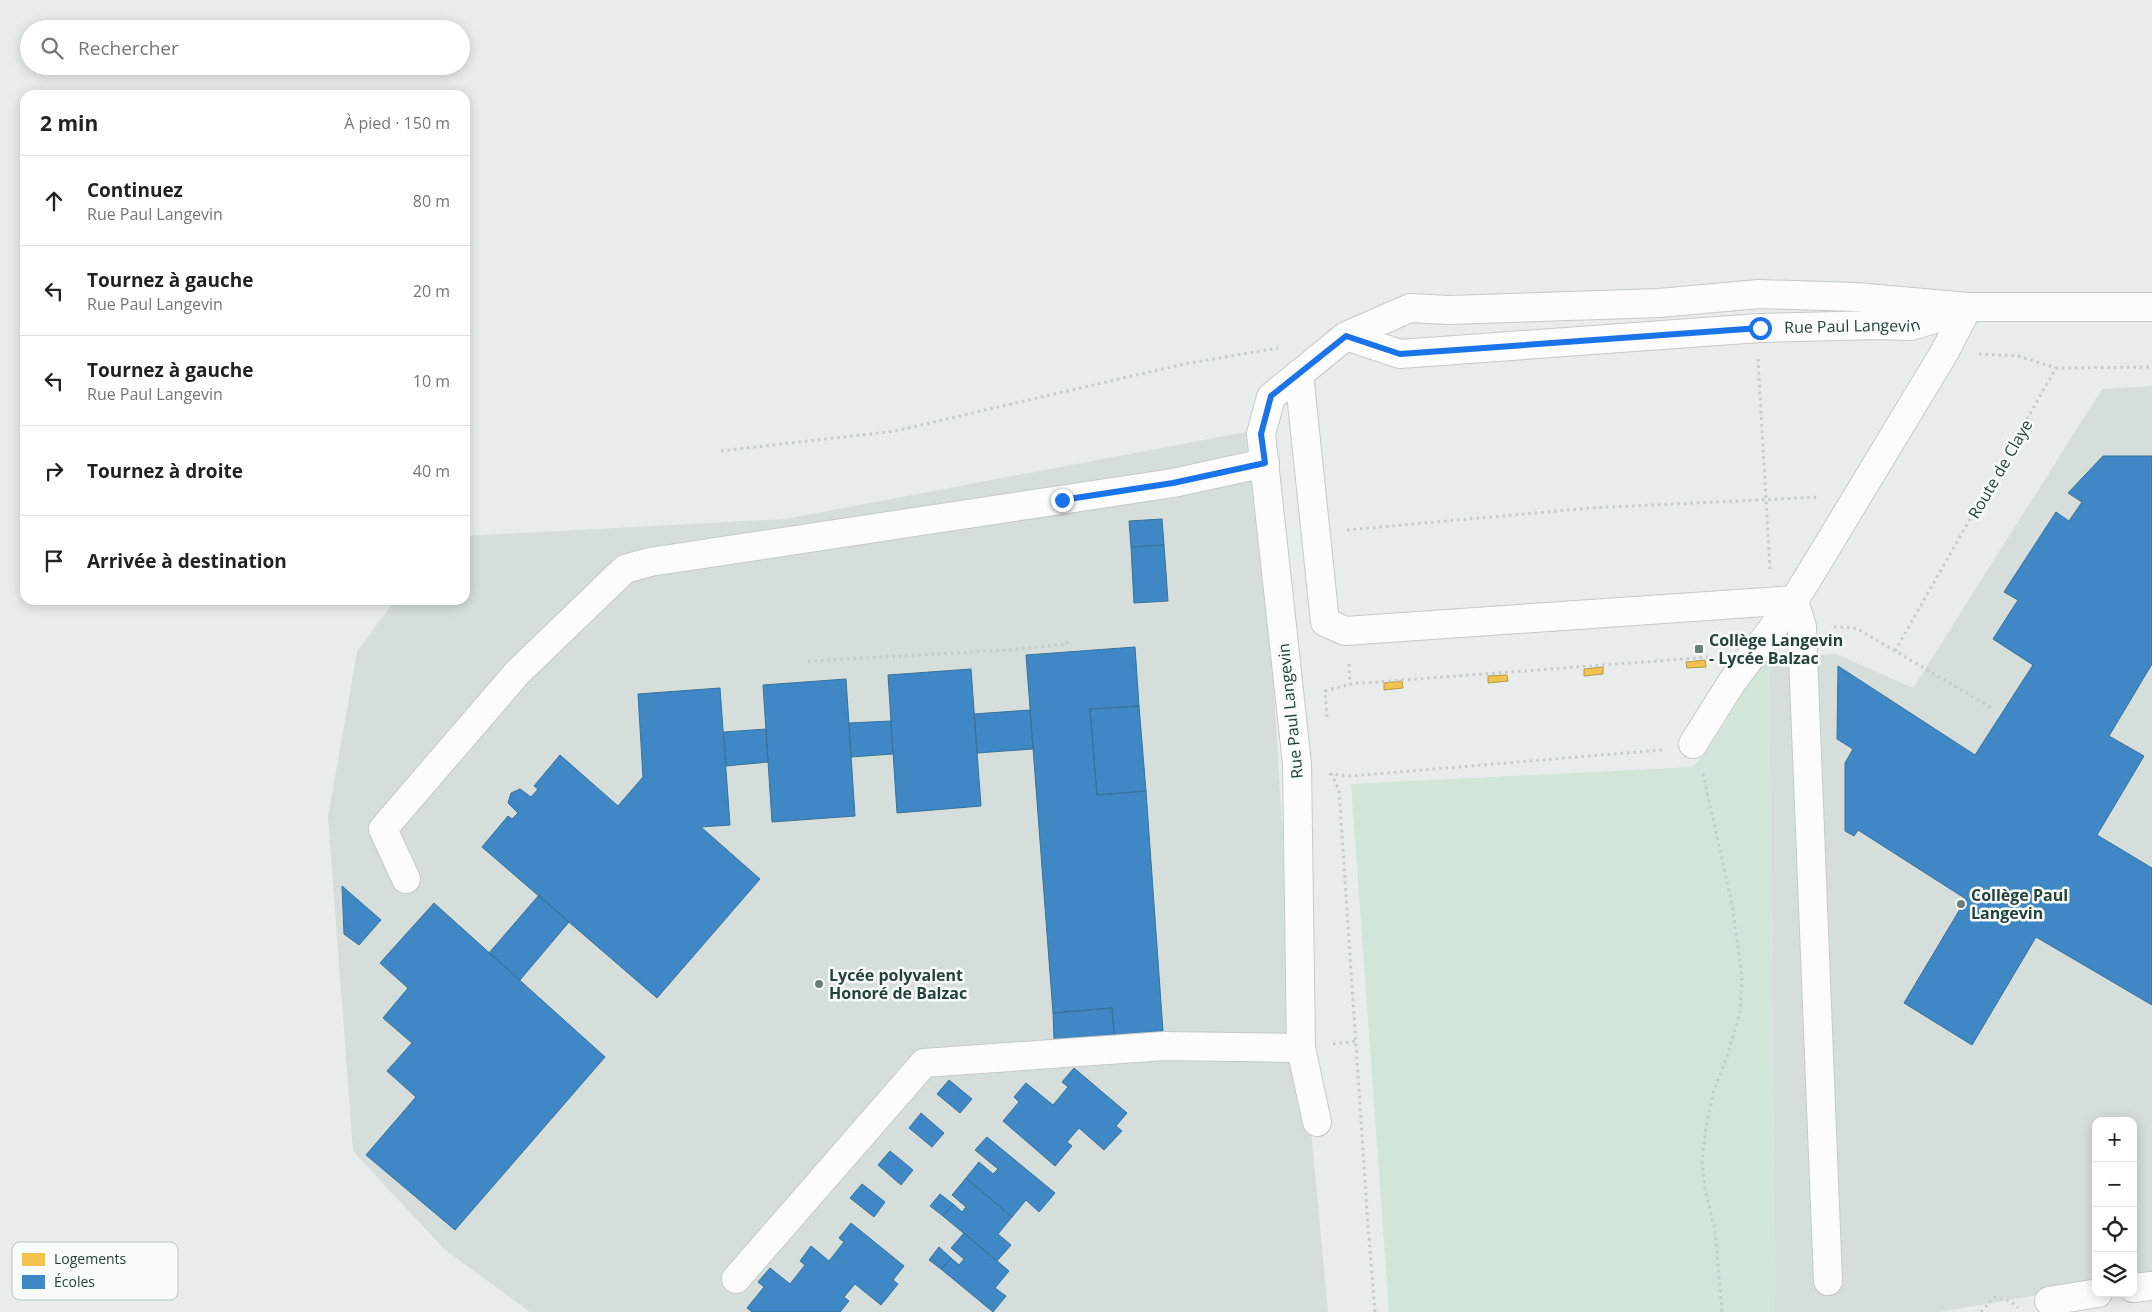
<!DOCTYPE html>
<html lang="fr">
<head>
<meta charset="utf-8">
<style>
  body { margin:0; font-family:"Open Sans",sans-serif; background:#f2f2f2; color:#222 }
  .controls { position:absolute; right:15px; bottom:15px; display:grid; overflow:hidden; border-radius:10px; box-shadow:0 2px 12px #0003 }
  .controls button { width:45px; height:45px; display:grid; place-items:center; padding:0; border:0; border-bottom:1px solid #e0e0e0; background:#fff; color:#222; font:25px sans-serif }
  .stop { position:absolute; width:15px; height:15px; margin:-11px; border:4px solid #1a73e8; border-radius:50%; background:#fff }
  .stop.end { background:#1a73e8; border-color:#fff; box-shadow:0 1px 5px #0008 }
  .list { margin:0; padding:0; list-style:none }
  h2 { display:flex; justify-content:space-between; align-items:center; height:65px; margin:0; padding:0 20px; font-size:21px }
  h2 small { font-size:16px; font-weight:400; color:#767676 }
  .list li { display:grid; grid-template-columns:32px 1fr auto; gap:15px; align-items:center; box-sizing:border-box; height:90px; padding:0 20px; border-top:1px solid #e0e0e0 }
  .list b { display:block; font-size:19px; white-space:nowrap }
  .list p { margin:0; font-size:16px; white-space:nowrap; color:#767676 }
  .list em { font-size:16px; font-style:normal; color:#767676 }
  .icon { flex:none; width:28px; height:28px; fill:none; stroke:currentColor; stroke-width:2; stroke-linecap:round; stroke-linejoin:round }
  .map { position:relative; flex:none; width:2152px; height:1312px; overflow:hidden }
  .search { position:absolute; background:#fff; box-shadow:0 2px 12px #0003; left:20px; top:20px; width:450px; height:55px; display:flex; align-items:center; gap:12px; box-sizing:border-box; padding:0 18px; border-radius:28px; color:#767676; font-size:19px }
  .panel { position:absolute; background:#fff; box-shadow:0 2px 12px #0003; left:20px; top:90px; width:450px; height:515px; border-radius:15px }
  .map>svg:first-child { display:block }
  .built { fill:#d6dedb }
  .green { fill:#d1e6d8 }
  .homes { fill:#f2c14e; stroke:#b49b48 }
  .schools { fill:#3f88c5; stroke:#37739b }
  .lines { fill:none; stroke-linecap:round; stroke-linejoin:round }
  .minor-casing { stroke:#c5cac8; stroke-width:30 }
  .path { stroke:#c3ccca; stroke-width:3; stroke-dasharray:2.5 4; stroke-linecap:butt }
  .minor { stroke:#fcfcfc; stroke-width:28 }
  .route { stroke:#1a73e8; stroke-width:6 }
  .poi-dot { fill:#697e78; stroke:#f7fbf9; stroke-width:2 }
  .labels { text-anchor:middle; stroke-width:5; stroke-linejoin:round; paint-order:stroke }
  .street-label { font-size:16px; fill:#24423a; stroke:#f7fbf9 }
  .poi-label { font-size:16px; font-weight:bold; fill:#24423a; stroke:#f7fbf9; text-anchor:start }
  .key { fill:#f7fbf9; stroke:#b8c4c0; stroke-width:1 }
  .key-label { font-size:14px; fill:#24423a }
</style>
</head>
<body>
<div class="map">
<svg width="2152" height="1312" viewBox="0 0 2152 1312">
  <rect width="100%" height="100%" fill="#e8edeb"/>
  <path class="built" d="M2152 386V1276L2133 1279V1121H2096V1285L1939 1312H1775L1769 652 1803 655 1836 654 1913 688 2102 389Z
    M1246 432 1271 640 1281 807 1328 1312H530L444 1249 353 1151 328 817 357 652 395 600H465V536L785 519Z"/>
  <path class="green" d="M1769 652 1775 1312H1389L1351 784 1692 767 1705 754Z"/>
  <path class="homes" d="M1705 660 1706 667 1687 668 1686 662Z
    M1603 667V674L1584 676V669Z
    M1507 675 1508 681 1488 683V676Z
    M1402 681 1403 688 1384 690V683Z"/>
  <path class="schools" d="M2103 456H2152V664L2109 736 2144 756 2097 835 2152 868V1005L2036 937 1972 1045 1904 1003 1966 899 1858 830 1854 836 1845 831V763L1853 749 1837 739 1838 666 1975 755 2033 665 1993 639 2018 600 2004 592 2056 512 2069 521 2082 502 2068 493Z
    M1162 519 1164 545 1131 547 1129 521Z
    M1164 545 1168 601 1134 603 1131 547Z
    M1135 647 1139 706 1090 709 1097 795 1146 791 1163 1031 1114 1035 1112 1008 1053 1013 1026 655Z
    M971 669 981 806 897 813 888 675Z
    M846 679 855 816 772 822 763 685Z
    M720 688 730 825 701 827 760 879 657 998 482 847 508 816 512 819 518 813 508 803 511 793 520 789 531 797 538 789 534 786 560 755 618 806 643 777 638 694Z
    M1139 706 1146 791 1097 795 1090 709Z
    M1030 710 1033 749 977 753 974 714Z
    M891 721 893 754 851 757 849 723Z
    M766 729 768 762 726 766 724 732Z
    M342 886 381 920 359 945 344 934Z
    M539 895 569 922 520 980 489 953Z
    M434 903 605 1057 455 1230 366 1155 416 1097 387 1071 412 1043 383 1018 408 988 380 963Z
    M1112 1008 1114 1035 1054 1039 1053 1013Z
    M1074 1068 1127 1113 1116 1126 1122 1131 1104 1150 1079 1128 1067 1142 1072 1146 1055 1166 1003 1121 1019 1102 1014 1097 1026 1083 1053 1105 1068 1087 1062 1082Z
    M949 1080 972 1099 960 1113 937 1094Z
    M921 1113 944 1133 932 1147 909 1128Z
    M987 1137 1055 1193 1039 1212 1026 1200 1012 1217 966 1178 979 1162 993 1174 998 1169 975 1150Z
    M890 1151 913 1170 901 1185 878 1165Z
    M966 1178 1012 1217 998 1234 1011 1245 997 1261 943 1216 953 1204 962 1212 966 1207 952 1195Z
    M862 1184 885 1202 874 1217 850 1198Z
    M940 1194 953 1204 943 1216 930 1206Z
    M851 1223 904 1266 893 1280 898 1284 881 1305 855 1284 844 1297 849 1301 840 1312H752L747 1308 764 1287 758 1282 770 1268 790 1284 805 1265 800 1261 811 1246 829 1261 844 1242 839 1238Z
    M964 1233 1009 1271 995 1288 1006 1296 993 1312 941 1269 951 1258 959 1265 964 1259 951 1248Z
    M939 1247 951 1258 941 1269 929 1260Z"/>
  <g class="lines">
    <defs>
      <g id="minor">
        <path id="s1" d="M1346 336 1400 354 1759 328 1878 325 1911 326 1960 311"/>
        <path d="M1299 374 1325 622 1345 631 1794 600 1802 627 1803 655 1828 1281"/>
        <path d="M1693 744 1732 682 1794 600 1808 578 1944 353 1968 307"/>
        <path d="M406 879 383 829 517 673 625 569 650 562 1173 483 1265 463"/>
        <path d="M1317 1122 1301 1048 1297 764 1261 434 1271 397 1346 336 1410 308 1449 310 1659 303 1759 294 1856 297 1968 307H2152"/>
        <path d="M736 1279 924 1063 1164 1046 1301 1048"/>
        <path d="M2133 1288 2152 1286"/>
        <path d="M2049 1301 2098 1293"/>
      </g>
    </defs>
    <use href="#minor" class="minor-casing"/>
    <path class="path" d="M1979 354 2018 356 2056 368
      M1758 359 1770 570
      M721 451 895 431 1184 364 1278 348
      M1347 530 1590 508 1820 497
      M1834 627 1856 628 1992 708
      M1895 651 2056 368 2152 367
      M808 661 1009 650 1067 644 1069 638
      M1349 664 1350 684 1710 657
      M1327 717 1325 691 1350 684
      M1331 773 1339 790 1368 1225 1375 1312
      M1329 774 1350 776 1662 750
      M1703 774 1732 904 1742 977 1740 1012 1726 1060 1714 1090 1706 1127 1702 1161 1705 1190 1715 1229 1722 1312
      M1333 1044 1357 1041
      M1981 1312 1994 1297 2012 1302 2018 1308"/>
    <use href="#minor" class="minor"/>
  </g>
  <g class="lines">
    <path class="route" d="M1062 500 1173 483 1265 463 1261 434 1271 396 1346 336 1400 354 1760 328"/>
  </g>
  <g class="poi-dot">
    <rect x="1694" y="644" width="10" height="10" rx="2.5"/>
    <circle cx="1961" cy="904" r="5"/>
    <circle cx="819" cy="984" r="5"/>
  </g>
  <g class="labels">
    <g class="street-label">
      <text dy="6" stroke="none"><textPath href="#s1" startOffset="510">Rue Paul Langevin</textPath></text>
      <text transform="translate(2000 469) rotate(-60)" y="6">Route de Claye</text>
      <text transform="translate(1290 711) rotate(-96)" y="6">Rue Paul Langevin</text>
    </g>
    <g class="poi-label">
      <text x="1709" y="646">Collège Langevin<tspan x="1709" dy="18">- Lycée Balzac</tspan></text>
      <text x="1971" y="901">Collège Paul<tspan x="1971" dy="18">Langevin</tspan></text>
      <text x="829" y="981">Lycée polyvalent<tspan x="829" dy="18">Honoré de Balzac</tspan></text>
    </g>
  </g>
  <rect x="12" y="1242" width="166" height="58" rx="8" class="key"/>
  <rect x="22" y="1253" width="23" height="13" fill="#f2c14e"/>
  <rect x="22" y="1275" width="23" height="14" fill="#3f88c5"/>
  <g class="key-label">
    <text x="54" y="1264">Logements</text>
    <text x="54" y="1287">Écoles</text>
  </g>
</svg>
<div class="controls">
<button>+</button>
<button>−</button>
<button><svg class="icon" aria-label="locate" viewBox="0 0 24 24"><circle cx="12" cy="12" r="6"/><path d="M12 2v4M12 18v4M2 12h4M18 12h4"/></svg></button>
<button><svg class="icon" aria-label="layers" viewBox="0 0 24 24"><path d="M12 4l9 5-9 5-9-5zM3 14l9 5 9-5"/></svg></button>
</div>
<div class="stop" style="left:1760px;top:328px"></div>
<div class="stop end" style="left:1062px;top:500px"></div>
<div class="search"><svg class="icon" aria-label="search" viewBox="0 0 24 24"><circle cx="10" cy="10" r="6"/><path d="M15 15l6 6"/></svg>Rechercher</div>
<section class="panel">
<h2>2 min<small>À pied · 150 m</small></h2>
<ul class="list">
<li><svg class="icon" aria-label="ahead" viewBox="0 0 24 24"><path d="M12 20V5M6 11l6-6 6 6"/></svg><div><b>Continuez</b><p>Rue Paul Langevin</p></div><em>80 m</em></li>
<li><svg class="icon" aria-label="left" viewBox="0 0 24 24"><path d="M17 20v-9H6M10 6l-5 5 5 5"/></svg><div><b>Tournez à gauche</b><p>Rue Paul Langevin</p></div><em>20 m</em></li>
<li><svg class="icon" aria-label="left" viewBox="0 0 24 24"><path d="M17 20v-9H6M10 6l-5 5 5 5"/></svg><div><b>Tournez à gauche</b><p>Rue Paul Langevin</p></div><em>10 m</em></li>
<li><svg class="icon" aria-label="right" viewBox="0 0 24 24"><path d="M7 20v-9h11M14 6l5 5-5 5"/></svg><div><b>Tournez à droite</b></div><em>40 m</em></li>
<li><svg class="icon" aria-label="arrive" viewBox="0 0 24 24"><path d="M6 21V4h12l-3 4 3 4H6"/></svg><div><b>Arrivée à destination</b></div></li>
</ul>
</section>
</div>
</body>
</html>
